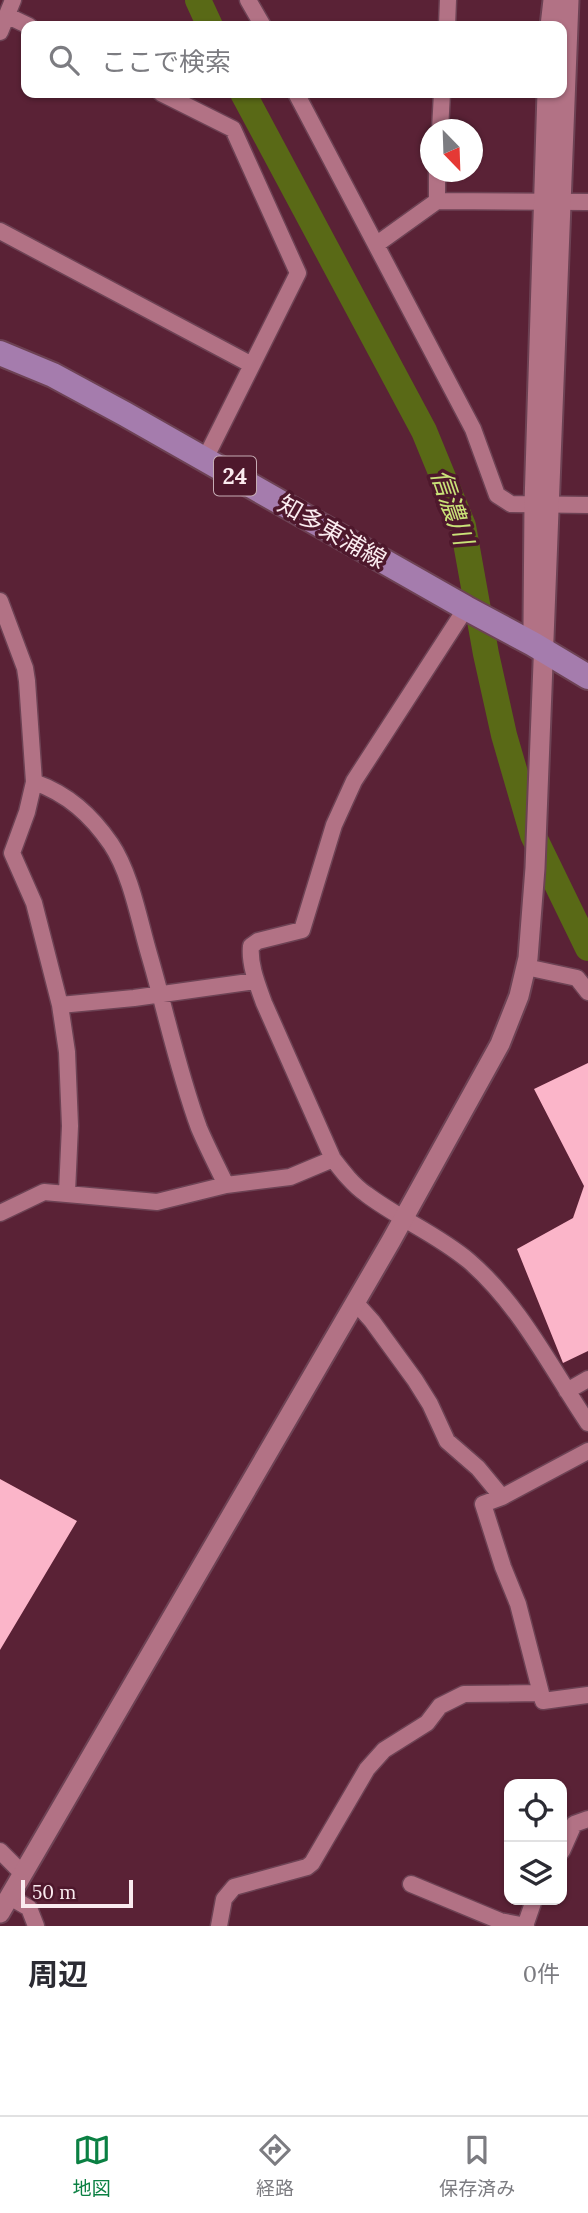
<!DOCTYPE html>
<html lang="ja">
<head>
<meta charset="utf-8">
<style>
  body { margin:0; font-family:Lora,"Noto Sans JP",serif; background:#f7f7f7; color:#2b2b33 }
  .controls { position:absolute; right:21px; bottom:21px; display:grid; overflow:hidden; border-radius:14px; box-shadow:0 2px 5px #0004 }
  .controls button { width:63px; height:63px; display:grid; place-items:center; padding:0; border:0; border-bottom:2px solid #e1e1e2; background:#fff; color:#2b2b33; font:35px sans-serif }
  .compass { position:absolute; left:420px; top:119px; width:63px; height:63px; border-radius:50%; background:#fff; box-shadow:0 2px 5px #0004; rotate:157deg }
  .scale { position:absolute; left:21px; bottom:18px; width:112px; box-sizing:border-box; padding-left:7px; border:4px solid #faebef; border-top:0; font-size:19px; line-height:24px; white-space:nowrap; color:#faebef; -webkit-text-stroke:5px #4e182c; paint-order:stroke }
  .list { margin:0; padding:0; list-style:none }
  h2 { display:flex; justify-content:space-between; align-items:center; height:91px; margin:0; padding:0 28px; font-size:30px }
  h2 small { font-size:23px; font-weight:400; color:#7c7c81 }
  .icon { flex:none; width:38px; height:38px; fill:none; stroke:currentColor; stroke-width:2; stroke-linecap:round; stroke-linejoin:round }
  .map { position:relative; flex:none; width:588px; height:1926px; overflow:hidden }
  .search { position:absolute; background:#fff; box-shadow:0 2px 5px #0004; left:21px; right:21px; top:21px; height:77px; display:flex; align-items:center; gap:18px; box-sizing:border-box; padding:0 24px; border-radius:14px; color:#7c7c81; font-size:26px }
  .sheet { height:189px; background:#fff }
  nav { display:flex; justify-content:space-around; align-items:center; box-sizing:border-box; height:98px; border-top:2px solid #e1e1e2; background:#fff; font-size:19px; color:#7c7c81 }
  nav a { display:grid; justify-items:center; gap:4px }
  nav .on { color:#0b8043 }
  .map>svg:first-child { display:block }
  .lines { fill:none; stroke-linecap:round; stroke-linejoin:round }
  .river { stroke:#596916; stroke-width:26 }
  .building { fill:#fbb5c9 }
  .minor-casing { stroke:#6d4254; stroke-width:19 }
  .tertiary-casing { stroke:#6d4254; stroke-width:23 }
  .primary-casing { stroke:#6d4254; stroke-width:28 }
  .minor { stroke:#b27285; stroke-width:16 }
  .tertiary { stroke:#b27285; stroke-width:19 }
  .primary { stroke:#a57cad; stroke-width:24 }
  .labels { text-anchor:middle; stroke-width:7; stroke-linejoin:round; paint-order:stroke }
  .shield { fill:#4e182c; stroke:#c6acb4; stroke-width:2 }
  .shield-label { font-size:23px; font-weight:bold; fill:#faebef }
  .street-label { font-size:24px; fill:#faebef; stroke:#4e182c }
  .water-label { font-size:26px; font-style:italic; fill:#cae379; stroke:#4e182c }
</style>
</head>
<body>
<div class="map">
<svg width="588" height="1926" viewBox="0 0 588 1926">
  <rect width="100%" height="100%" fill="#5a2236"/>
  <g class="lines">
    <path class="river" d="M198 0 210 26
      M243 93 424 431 463 526 486 654 504 735 533 835 588 948"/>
  </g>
  <path class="building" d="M588 1063V1351L563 1363 517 1249 573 1218 584 1186 534 1089Z
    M0 1479 77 1521 0 1650Z"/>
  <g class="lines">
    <defs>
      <path id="minor" d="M248 0 263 26
        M8 16 29 26
        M447 26 448 0
        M0 32 13 0
        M161 93 233 129 298 273 205 459
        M296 93 473 429 497 495 511 504 588 505
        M440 130 442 93
        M437 172V201
        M0 231 252 365
        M377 244 437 201 588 202
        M0 601 25 668 27 681 34 782 27 812 12 853 34 903 60 1005 67 1052 70 1126 67 1192
        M466 608 354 781 334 825 302 930 258 941 251 946C249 965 258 986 264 1003L333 1159C343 1172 353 1185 366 1194 399 1219 437 1234 469 1261 520 1305 551 1368 588 1423
        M34 782C68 794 91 815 111 844 131 874 139 920 149 954 166 1012 178 1071 199 1128 207 1147 217 1166 226 1185
        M526 967 577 978 588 992
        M60 1005 134 998 256 981
        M0 1213 44 1192 157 1202 226 1185 290 1177 333 1159
        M355 1302 372 1321 415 1380 430 1404 447 1441 478 1468 502 1497 483 1504 503 1567 518 1604 543 1701 588 1695
        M567 1391 588 1379
        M502 1497 588 1451
        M0 1851 23 1874
        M562 1851 574 1824 588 1819
        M411 1884 500 1921 526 1926
        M10 1897 29 1908 36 1926
        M219 1926 224 1899 234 1887 307 1867 312 1863 367 1769 384 1750 427 1723 440 1706 464 1694 540 1693
        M525 1926 534 1900"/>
      <path id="tertiary" d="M550 26 553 0
        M533 626 534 504 547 93
        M0 1913 391 1241 500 1044 519 996 528 958 535 868 569 0"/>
      <path id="primary" d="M0 353 53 375 125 414 466 608 533 644 588 677"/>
    </defs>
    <use href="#minor" class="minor-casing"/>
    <use href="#tertiary" class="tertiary-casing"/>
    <use href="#primary" class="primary-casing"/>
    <use href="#minor" class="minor"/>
    <use href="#tertiary" class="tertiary"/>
    <use href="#primary" class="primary"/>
  </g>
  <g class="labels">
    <rect class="shield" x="214" y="456.5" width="42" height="39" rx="5"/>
    <g class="shield-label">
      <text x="235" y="484">24</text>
    </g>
    <g class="street-label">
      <text transform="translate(332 532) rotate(30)" y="8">知多東浦線</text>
    </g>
    <g class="water-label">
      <text transform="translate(452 507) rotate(71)" y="9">信濃川</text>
    </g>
  </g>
</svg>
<div class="controls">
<button><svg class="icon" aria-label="locate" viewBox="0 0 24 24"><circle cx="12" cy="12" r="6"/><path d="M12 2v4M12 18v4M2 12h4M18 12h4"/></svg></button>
<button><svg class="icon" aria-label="layers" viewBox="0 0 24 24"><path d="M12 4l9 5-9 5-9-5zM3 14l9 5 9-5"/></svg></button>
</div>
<svg class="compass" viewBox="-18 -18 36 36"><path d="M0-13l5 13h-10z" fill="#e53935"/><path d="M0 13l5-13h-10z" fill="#7c7c81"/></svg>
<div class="scale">50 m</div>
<div class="search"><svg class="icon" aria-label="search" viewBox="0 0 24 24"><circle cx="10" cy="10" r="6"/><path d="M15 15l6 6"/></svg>ここで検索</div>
</div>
<section class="sheet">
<h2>周辺<small>0件</small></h2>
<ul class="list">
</ul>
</section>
<nav>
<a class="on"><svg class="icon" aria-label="map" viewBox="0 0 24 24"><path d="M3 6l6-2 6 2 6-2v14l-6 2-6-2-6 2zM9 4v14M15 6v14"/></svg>地図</a>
<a><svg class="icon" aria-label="directions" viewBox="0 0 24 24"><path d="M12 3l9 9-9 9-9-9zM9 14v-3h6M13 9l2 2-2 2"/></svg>経路</a>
<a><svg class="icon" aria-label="saved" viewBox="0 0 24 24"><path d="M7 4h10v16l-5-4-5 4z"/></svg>保存済み</a>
</nav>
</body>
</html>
